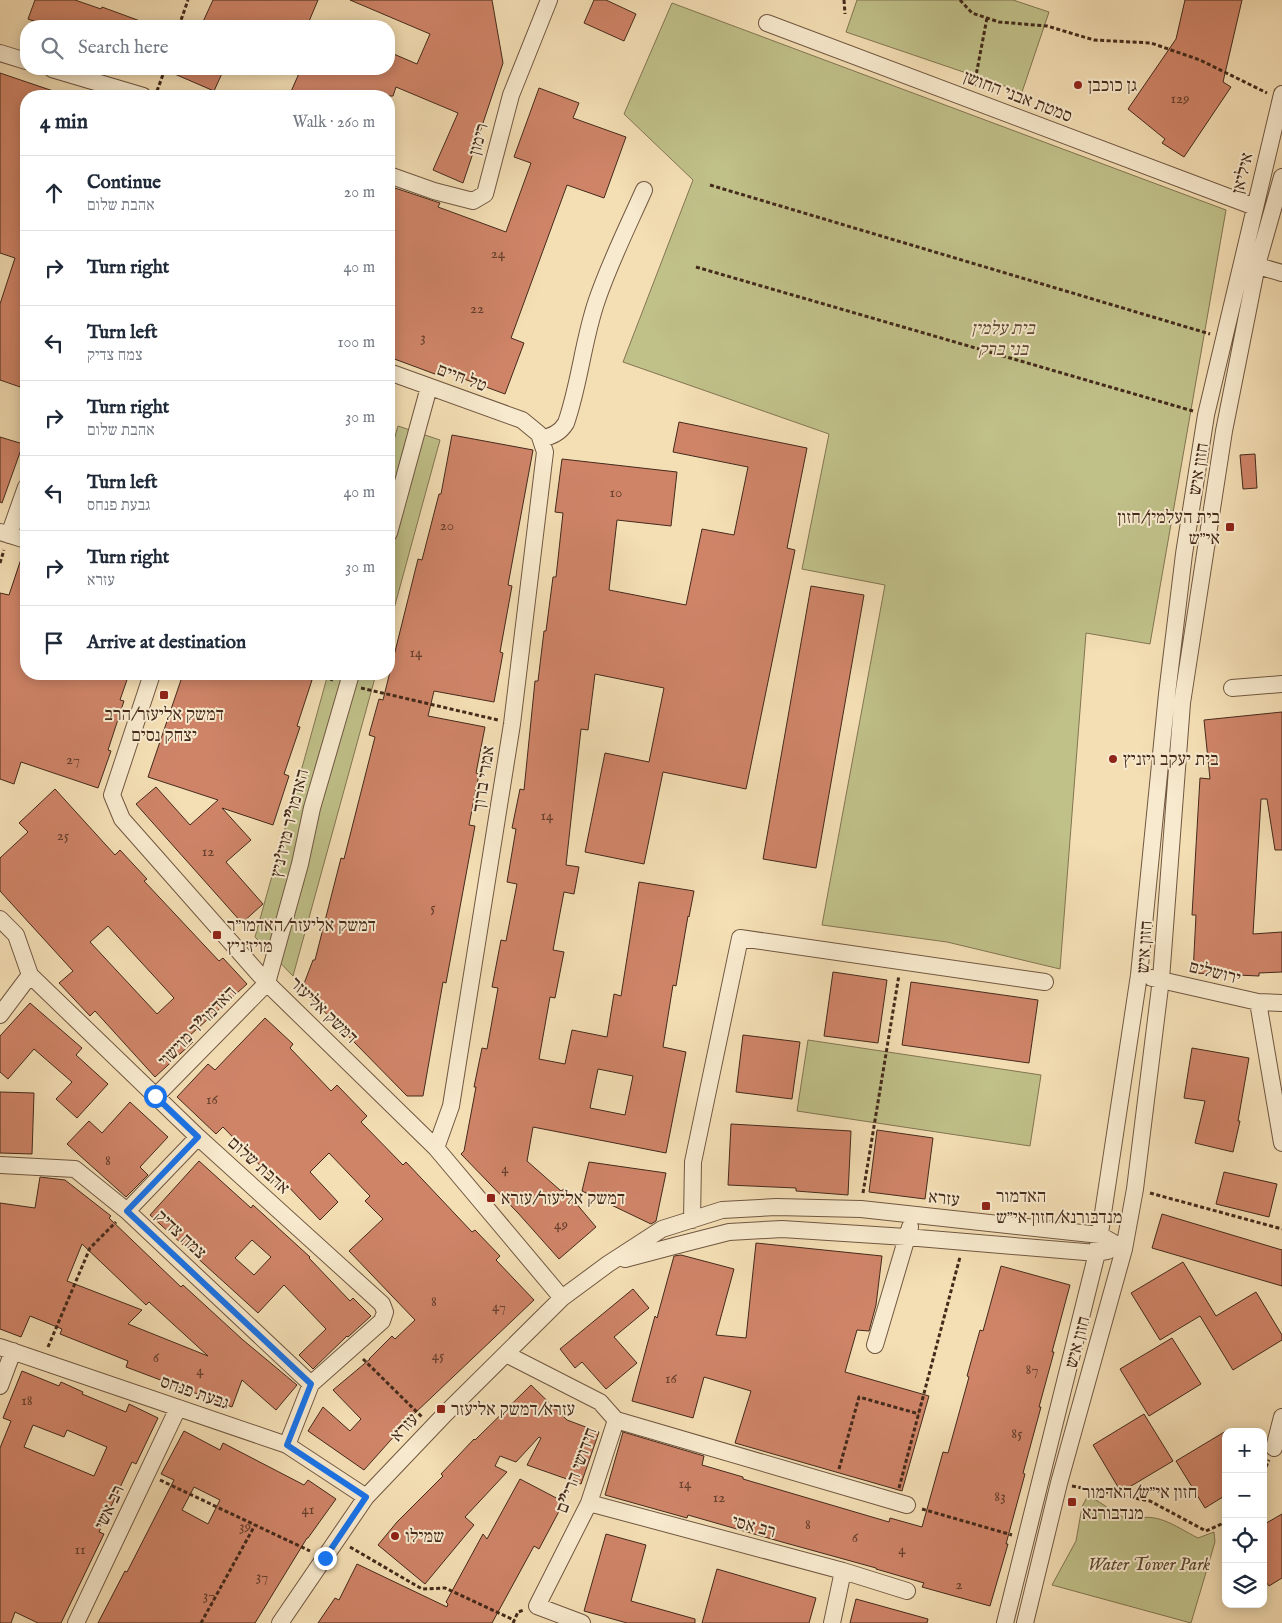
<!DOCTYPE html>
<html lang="en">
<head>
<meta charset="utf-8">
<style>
  body { margin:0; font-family:"IM FELL English","Frank Ruhl Libre",serif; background:#f6f6f7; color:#1f2937 }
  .controls { position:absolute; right:15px; bottom:15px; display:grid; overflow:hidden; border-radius:10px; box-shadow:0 2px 12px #0003 }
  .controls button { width:45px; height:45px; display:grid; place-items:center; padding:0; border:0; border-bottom:1px solid #e0e1e3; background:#fff; color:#1f2937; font:25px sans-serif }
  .stop { position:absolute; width:15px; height:15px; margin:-11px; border:4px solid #1a73e8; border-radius:50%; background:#fff }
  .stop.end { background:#1a73e8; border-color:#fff; box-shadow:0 1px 5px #0008 }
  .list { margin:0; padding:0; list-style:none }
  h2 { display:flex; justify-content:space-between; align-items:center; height:65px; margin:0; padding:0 20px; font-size:21px }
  h2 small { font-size:16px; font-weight:400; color:#747a83 }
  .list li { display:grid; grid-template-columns:32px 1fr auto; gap:15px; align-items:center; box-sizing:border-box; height:75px; padding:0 20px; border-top:1px solid #e0e1e3 }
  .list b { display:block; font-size:19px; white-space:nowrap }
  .list p { margin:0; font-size:16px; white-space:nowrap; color:#747a83 }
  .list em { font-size:16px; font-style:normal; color:#747a83 }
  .icon { flex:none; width:28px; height:28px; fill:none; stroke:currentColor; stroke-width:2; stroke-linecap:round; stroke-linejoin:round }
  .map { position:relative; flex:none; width:1282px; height:1623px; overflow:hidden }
  .search { position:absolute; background:#fff; box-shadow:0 2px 12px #0003; left:20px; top:20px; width:375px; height:55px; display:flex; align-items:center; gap:12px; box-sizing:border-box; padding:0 18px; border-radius:20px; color:#747a83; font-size:19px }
  .panel { position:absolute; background:#fff; box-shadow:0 2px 12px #0003; left:20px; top:90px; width:375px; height:590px; border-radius:20px }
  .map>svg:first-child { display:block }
  .green { fill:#c0c089; stroke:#827552 }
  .building { fill:#cf8468; stroke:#442a1b; fill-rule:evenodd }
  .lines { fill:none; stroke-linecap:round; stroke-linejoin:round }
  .minor-casing { stroke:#705741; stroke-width:18 }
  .path { stroke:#442a1b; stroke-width:3; stroke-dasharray:4 2.5; stroke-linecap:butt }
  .minor { stroke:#f8eace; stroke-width:16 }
  .route { stroke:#1a73e8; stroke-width:6 }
  .poi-dot { fill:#8f2418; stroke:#f8eace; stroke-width:2 }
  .labels { text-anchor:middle; stroke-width:4; stroke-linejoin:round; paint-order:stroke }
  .number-label { font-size:15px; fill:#67402e }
  .poi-label { font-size:18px; fill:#442a1b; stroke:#f8eace; text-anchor:start }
  .street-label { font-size:18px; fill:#442a1b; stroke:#f8eace }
  .park-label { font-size:18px; font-style:italic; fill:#5d4831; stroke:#f8eace }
</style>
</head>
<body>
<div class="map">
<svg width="1282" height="1623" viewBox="0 0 1282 1623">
  <rect width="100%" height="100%" fill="#f4deb4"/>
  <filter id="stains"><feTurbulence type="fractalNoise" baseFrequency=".004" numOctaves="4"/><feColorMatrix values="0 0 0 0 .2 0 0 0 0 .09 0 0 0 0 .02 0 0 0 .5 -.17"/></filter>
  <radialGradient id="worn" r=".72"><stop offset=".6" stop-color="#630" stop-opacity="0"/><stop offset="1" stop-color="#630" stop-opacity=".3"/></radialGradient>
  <path class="green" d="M857 0H1013L1049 12 1022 92 846 32Z
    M672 3 1226 210 1150 644 1086 633 1060 969 947 942 822 925 885 585 802 569 829 434 623 362 693 180 624 114Z
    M398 426 440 440 389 627V458Z
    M328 674H376L293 976 255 937Z
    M808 1040 1041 1075 1030 1146 797 1111Z
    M1088 1495 1129 1521C1156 1510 1174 1526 1198 1538L1214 1532 1215 1542 1191 1623 1052 1585 1076 1541 1082 1507Z"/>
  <path class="building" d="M35 0H75L101 9 102 7 151 25V26H48L28 19Z
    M213 0H318L307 26H201Z
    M350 0H492L503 63 463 183 433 170 458 113 396 87 393 96H289L301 69H389V52L417 64 430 34Z
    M594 0H606L636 14 624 41 584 23Z
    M1185 0H1242L1223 82 1231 87 1184 157 1162 143 1165 139 1128 109 1176 39Z
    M163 69H224L214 91Z
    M0 73 62 94 61 96H26V389L0 380V304L15 258 0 253Z
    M539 88 579 103 573 118 626 137 604 198 567 185 511 338 524 343 505 394 445 372 443 377 389 357V186L440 203 438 207 506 232 531 163 514 157Z
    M679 422 807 448 787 548 795 550 746 789 663 772 644 864 585 852 605 753 649 762 664 688 595 674 588 730 581 729 566 865 579 867 574 894 564 892 553 950 564 952 555 998 550 997 539 1059 565 1064 572 1030 607 1037 614 994 621 996 639 882 694 891 689 917 688 916 676 986 673 985 663 1047 686 1052 666 1153 533 1127 527 1161 561 1191 564 1189 596 1227 559 1259 518 1213 461 1154 464 1151 476 1087H474L482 1048 487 1049 498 988 492 987 501 940 506 941 517 884 507 882 516 829 512 828 520 789 524 790 535 681H538L544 631H546L553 577H556L563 513 555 512 562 459 677 472 671 526 617 520 609 590 686 605 702 529 734 535 748 467 673 452ZM598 1069 633 1076 625 1115 590 1108Z
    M452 435 533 450 508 585 512 586 500 652 503 653 494 702 434 691 428 716 485 727 476 773 479 774 469 825 475 826 446 983 443 982 423 1096H407L302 989 313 960H315L341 858 344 859 375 737 369 735 379 699 383 700 418 559 422 560 439 494H441Z
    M0 437 23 444 2 503 0 502Z
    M1255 454 1257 488 1243 489 1240 455Z
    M24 550H26V674H129L120 700 124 701 108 750 111 751 98 788 21 762 14 784 0 779V593L9 595Z
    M811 586 864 595 816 868 763 859Z
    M183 674H292L312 680 297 726 300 727 284 774 289 776 273 825 222 808 251 840 226 862 263 904 242 923 136 804 156 787 190 825 218 800 148 777Z
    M1282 712V850H1275L1267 799H1261L1253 934 1282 932V972L1259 973V976L1193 973 1196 915H1192L1200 778 1210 779 1204 720Z
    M55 789 115 855 120 850 147 879 144 881 219 961 223 958 247 984 188 1037 193 1042 155 1077 95 1011 90 1016 59 983 73 971 0 891V858L28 832 19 823ZM108 926 174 998 157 1014 90 942Z
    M833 972 887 980 878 1043 824 1036Z
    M911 982 1038 1000 1029 1063 902 1045Z
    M30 1003 82 1048 76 1055 108 1084 77 1118 56 1099 72 1082 34 1049 8 1079 0 1072V1036Z
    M265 1018 293 1044 290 1048 331 1091 337 1085 367 1116 361 1122 403 1165 406 1162 472 1232 475 1230 500 1256 496 1260 534 1300 414 1414 364 1470 308 1431 323 1407 350 1431 361 1419 333 1390 370 1359H369L392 1336 395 1339 415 1320 349 1251 383 1219 365 1201 370 1196 329 1153 310 1172 338 1202 320 1220 283 1181 279 1185 223 1127 216 1134 177 1097 208 1064 215 1070Z
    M743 1035 800 1042 792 1099 736 1092Z
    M1192 1048 1249 1058 1238 1121H1240L1233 1152 1195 1143 1205 1101 1184 1098Z
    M0 1092 34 1093 32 1154 0 1153Z
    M130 1102 168 1137 140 1167 148 1175 126 1197 67 1144 89 1121 102 1133Z
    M731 1124 851 1131 848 1195 796 1191V1188L728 1185Z
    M877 1130 933 1138 925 1199 869 1192Z
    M199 1161 251 1208 253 1205 310 1257 309 1258 350 1301 353 1298 371 1316 348 1337 347 1336 313 1369 299 1355 326 1329 284 1285 258 1313 150 1215ZM252 1240 271 1257 254 1275 235 1258Z
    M589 1162 666 1173 656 1221 651 1224 582 1191Z
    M1224 1172 1277 1184 1269 1217 1216 1204Z
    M40 1177 65 1180 111 1216 109 1218 181 1287 183 1285 243 1340 297 1385 276 1410 242 1380 232 1407 126 1367 128 1361 60 1334 62 1329 30 1316 21 1337 0 1329V1203L35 1208ZM82 1244 146 1305 149 1302 208 1356 128 1324 142 1310 67 1281Z
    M1162 1214 1282 1250V1286L1152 1248Z
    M756 1243 882 1256 876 1305 869 1331 857 1330 845 1372 929 1396 902 1491 735 1443 751 1391 704 1377 693 1418 632 1401 655 1316 657 1318 674 1256 681 1255 734 1269 716 1335 746 1338Z
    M1183 1262 1216 1316 1256 1292 1282 1335V1340L1233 1370 1200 1316 1160 1340 1131 1293Z
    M1001 1266 1070 1285 1052 1352H1054L1039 1407H1041L1023 1473 1025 1474 1006 1544H1008L990 1606 922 1587 924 1583 876 1569V1568L782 1542 688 1515 687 1518 605 1495 623 1432 704 1456 702 1465 743 1477V1479L889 1522 890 1518 922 1527 943 1452 948 1453 969 1377 967 1376 980 1330 983 1331Z
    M633 1289 649 1308 614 1337 637 1363 606 1389 582 1362 575 1368 560 1349Z
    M1172 1338 1201 1384 1149 1416 1120 1369Z
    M22 1371 59 1386 61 1382 83 1392 82 1394 126 1412 129 1404 158 1418 136 1464 132 1462 99 1532 104 1534 61 1623H38L15 1612 11 1623H0V1448L11 1421 3 1418ZM33 1425 64 1437 67 1430 107 1447 94 1476 24 1447Z
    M531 1385 567 1420 599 1432 581 1484 527 1465 541 1438 539 1437 516 1462 500 1456 495 1466 507 1472 465 1517 474 1525 425 1584 378 1545 397 1522 443 1476 441 1474 474 1439 475 1440Z
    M1144 1414 1173 1461 1121 1492 1093 1445Z
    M184 1431 220 1450 223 1443 304 1485 308 1480 336 1499 308 1538H307L255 1623H98L125 1571 127 1572 174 1480 161 1474ZM194 1487 220 1500 208 1524 182 1510Z
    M1226 1431V1495L1205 1508 1176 1461Z
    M520 1479 564 1502 539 1549 534 1546 492 1623H318L335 1598 339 1600 357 1564 447 1607 448 1604 446 1602 483 1534 487 1539Z
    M1282 1514V1578L1269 1586 1263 1578V1525Z
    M606 1534 646 1545 631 1601 695 1619V1623H627L584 1611Z
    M717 1569 816 1598 809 1623H702Z
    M856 1599 928 1619 927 1623H850Z"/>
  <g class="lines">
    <defs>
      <path id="minor" d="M767 23 1255 207
        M0 53 26 61
        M52 69 143 96
        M389 175 434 191 473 201 485 194 511 95 549 0
        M1248 263 1282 273
        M389 372 522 420 539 434 545 452 512 724 451 1106 436 1148
        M541 439C552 436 560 433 566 423 580 383 583 340 597 300 610 262 628 226 644 190
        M0 532 26 540
        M389 533 429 387
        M9 535 26 487
        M152 674 112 795 122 819 267 983 436 1148 562 1298
        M1232 688 1282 684
        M0 919 16 935 30 975 198 1137 382 1304 385 1312 382 1321 311 1384 287 1445
        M1152 978 1258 1002 1282 1003
        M1258 1002 1282 1143
        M0 1015 30 975
        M155 1097 267 983 300 864 312 808 351 674
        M0 1165 75 1169 127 1211 311 1384
        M127 1211 198 1137
        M692 1220 693 1162 740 938 1045 982
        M625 1259 678 1245 729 1232 782 1229 906 1237 1097 1253 1108 1251
        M875 1345 910 1227
        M0 1347 287 1445 366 1497
        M506 1354 600 1402 616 1420 589 1503 537 1606 582 1623
        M0 1386 13 1351
        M616 1420 907 1505
        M1274 1448 1282 1417
        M589 1503 843 1571 907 1591
        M76 1623 178 1408
        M280 1623 366 1497 446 1413 562 1298 608 1264 662 1229 722 1210 776 1207 861 1209 1100 1235 1124 1249
        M832 1623 843 1571
        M1005 1623 1097 1253 1139 975 1167 694 1184 554 1206 415 1282 94
        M1025 1623 1059 1483 1124 1249 1135 1189 1161 979 1182 703 1224 431 1257 265 1282 177"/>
    </defs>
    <use href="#minor" class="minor-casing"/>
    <path class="path" d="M844 0 845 14
      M960 0 972 13 999 22 1047 26 1094 40 1151 43 1200 60 1267 93
      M179 26 188 0
      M974 86 987 18
      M157 91 165 69
      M710 185 1210 334
      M696 267 1193 411
      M0 563 4 550
      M318 674 333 680
      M361 688 498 720
      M863 1193 899 975
      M1150 1193 1282 1229
      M48 1347 90 1248 116 1222
      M363 1359 423 1418
      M839 1469 859 1397 919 1414
      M1263 1473 1269 1460
      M160 1480 310 1551
      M1072 1486 1150 1501 1206 1531 1226 1522
      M899 1488 960 1257
      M922 1509 1012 1535
      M350 1547 422 1589 445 1588 514 1620
      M201 1623 255 1525
      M513 1623 518 1612 524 1610"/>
    <use href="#minor" class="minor"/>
  </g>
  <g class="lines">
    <path class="route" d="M155 1096 198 1137 127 1211 311 1384 287 1445 366 1497 325 1558"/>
  </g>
  <g class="poi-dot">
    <circle cx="1078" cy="85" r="5"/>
    <rect x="1225" y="522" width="10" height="10" rx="2.5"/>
    <rect x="159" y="690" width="10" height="10" rx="2.5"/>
    <circle cx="1113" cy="759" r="5"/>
    <rect x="212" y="930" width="10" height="10" rx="2.5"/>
    <rect x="486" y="1193" width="10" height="10" rx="2.5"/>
    <rect x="981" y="1201" width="10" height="10" rx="2.5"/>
    <rect x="436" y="1404" width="10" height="10" rx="2.5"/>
    <rect x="1067" y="1497" width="10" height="10" rx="2.5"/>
    <circle cx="395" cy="1536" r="5"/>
  </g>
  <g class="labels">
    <g class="number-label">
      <text x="1180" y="103">129</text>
      <text x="498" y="258">24</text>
      <text x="477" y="313">22</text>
      <text x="423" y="342">3</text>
      <text x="616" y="497">10</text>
      <text x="447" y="530">20</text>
      <text x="416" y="657">14</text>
      <text x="73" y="764">27</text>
      <text x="547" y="820">14</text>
      <text x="63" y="840">25</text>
      <text x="208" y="856">12</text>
      <text x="433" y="912">5</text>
      <text x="212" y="1104">16</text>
      <text x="108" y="1165">8</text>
      <text x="505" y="1173">4</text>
      <text x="561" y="1229">49</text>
      <text x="434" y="1306">8</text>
      <text x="499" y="1311">47</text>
      <text x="438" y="1360">45</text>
      <text x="156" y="1362">6</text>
      <text x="1032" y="1374">87</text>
      <text x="200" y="1375">4</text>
      <text x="671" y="1383">16</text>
      <text x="27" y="1405">18</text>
      <text x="1017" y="1438">85</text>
      <text x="685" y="1488">14</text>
      <text x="1000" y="1501">83</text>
      <text x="719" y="1502">12</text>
      <text x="308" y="1514">41</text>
      <text x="808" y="1529">8</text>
      <text x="245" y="1531">39</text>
      <text x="855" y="1542">6</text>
      <text x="80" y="1554">11</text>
      <text x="902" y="1554">4</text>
      <text x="262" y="1581">37</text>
      <text x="959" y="1589">2</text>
      <text x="209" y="1600">37</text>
    </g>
    <g class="poi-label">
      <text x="1088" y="91">גן כוכבן</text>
      <text x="1220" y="523" text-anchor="end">בית העלמין/חזון<tspan x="1220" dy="21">אי״ש</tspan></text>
      <text x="164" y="720" text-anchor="middle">דמשק אליעזר/הרב<tspan x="164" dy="21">יצחק נסים</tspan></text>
      <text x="1123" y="765">בית יעקב ויזניץ</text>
      <text x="227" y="931">דמשק אליעזר/האדמו״ר<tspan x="227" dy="21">מויז׳ניץ</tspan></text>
      <text x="996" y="1202">האדמור<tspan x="996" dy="21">מנדבורנא/חזון אי״ש</tspan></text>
      <text x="501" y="1204">דמשק אליעזר/עזרא</text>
      <text x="451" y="1415">עזרא/דמשק אליעזר</text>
      <text x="1082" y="1498">חזון אי״ש/האדמור<tspan x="1082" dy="21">מנדבורנא</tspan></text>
      <text x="405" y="1542">שמילו</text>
    </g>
    <g class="street-label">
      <text transform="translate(1018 96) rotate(21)" y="6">סמטת אבני החושן</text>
      <text transform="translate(478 139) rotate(-75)" y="6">רימון</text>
      <text transform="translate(1242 173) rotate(-76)" y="6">איליאן</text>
      <text transform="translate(462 377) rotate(20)" y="6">טל חיים</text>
      <text transform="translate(1198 469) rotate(-81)" y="6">חזון איש</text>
      <text transform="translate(483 779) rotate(-81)" y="6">אמרי ברוך</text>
      <text transform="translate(289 823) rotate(-76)" y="6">האדמו"ר מויז'ניץ</text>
      <text transform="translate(1144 947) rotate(-86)" y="6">חזון איש</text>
      <text transform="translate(1215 972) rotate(14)" y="6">ירושלים</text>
      <text transform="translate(324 1010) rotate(44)" y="6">דמשק אליעזר</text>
      <text transform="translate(197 1026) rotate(-46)" y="6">האדמו"ר מוישוי</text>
      <text transform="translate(259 1165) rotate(42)" y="6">אהבת שלום</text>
      <text transform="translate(944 1198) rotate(6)" y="6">עזרא</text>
      <text transform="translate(181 1234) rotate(43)" y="6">צמח צדיק</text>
      <text transform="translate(1077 1342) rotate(-75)" y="6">חזון איש</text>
      <text transform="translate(195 1392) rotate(19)" y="6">גבעת פנחס</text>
      <text transform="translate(404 1427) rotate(-47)" y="6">עזרא</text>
      <text transform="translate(576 1470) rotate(-70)" y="6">חידושי הרי"ם</text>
      <text transform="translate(109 1507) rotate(-65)" y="6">רב אשי</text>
      <text transform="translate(754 1526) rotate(15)" y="6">רב אסי</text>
    </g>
    <g class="park-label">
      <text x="1003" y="334">בית עלמין<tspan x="1003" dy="21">בני ברק</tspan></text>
      <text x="1149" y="1570">Water Tower Park</text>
    </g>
  </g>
  <rect width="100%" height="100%" filter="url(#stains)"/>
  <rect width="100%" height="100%" fill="url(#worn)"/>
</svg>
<div class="controls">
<button>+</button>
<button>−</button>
<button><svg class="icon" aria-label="locate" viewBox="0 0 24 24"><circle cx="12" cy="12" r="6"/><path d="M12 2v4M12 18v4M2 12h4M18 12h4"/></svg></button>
<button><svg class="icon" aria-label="layers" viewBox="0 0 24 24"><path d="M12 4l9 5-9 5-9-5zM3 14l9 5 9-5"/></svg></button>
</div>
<div class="stop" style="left:155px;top:1096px"></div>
<div class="stop end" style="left:325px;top:1558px"></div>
<div class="search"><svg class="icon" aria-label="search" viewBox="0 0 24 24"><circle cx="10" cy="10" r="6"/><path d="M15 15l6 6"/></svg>Search here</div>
<section class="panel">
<h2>4 min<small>Walk · 260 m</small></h2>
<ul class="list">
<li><svg class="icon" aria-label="ahead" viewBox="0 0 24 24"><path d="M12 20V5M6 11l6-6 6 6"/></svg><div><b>Continue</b><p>אהבת שלום</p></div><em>20 m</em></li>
<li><svg class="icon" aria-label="right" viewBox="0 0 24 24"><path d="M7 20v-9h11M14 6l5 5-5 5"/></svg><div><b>Turn right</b></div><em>40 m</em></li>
<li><svg class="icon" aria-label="left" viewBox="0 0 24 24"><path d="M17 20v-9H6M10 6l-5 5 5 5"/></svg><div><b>Turn left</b><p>צמח צדיק</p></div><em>100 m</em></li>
<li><svg class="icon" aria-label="right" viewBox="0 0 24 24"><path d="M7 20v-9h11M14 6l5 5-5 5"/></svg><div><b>Turn right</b><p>אהבת שלום</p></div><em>30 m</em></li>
<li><svg class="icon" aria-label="left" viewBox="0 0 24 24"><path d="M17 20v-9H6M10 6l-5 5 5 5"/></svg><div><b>Turn left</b><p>גבעת פנחס</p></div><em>40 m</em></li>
<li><svg class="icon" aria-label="right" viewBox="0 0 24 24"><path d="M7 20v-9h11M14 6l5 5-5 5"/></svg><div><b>Turn right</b><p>עזרא</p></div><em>30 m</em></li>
<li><svg class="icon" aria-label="arrive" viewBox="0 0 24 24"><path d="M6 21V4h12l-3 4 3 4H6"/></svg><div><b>Arrive at destination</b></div></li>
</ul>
</section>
</div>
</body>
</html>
